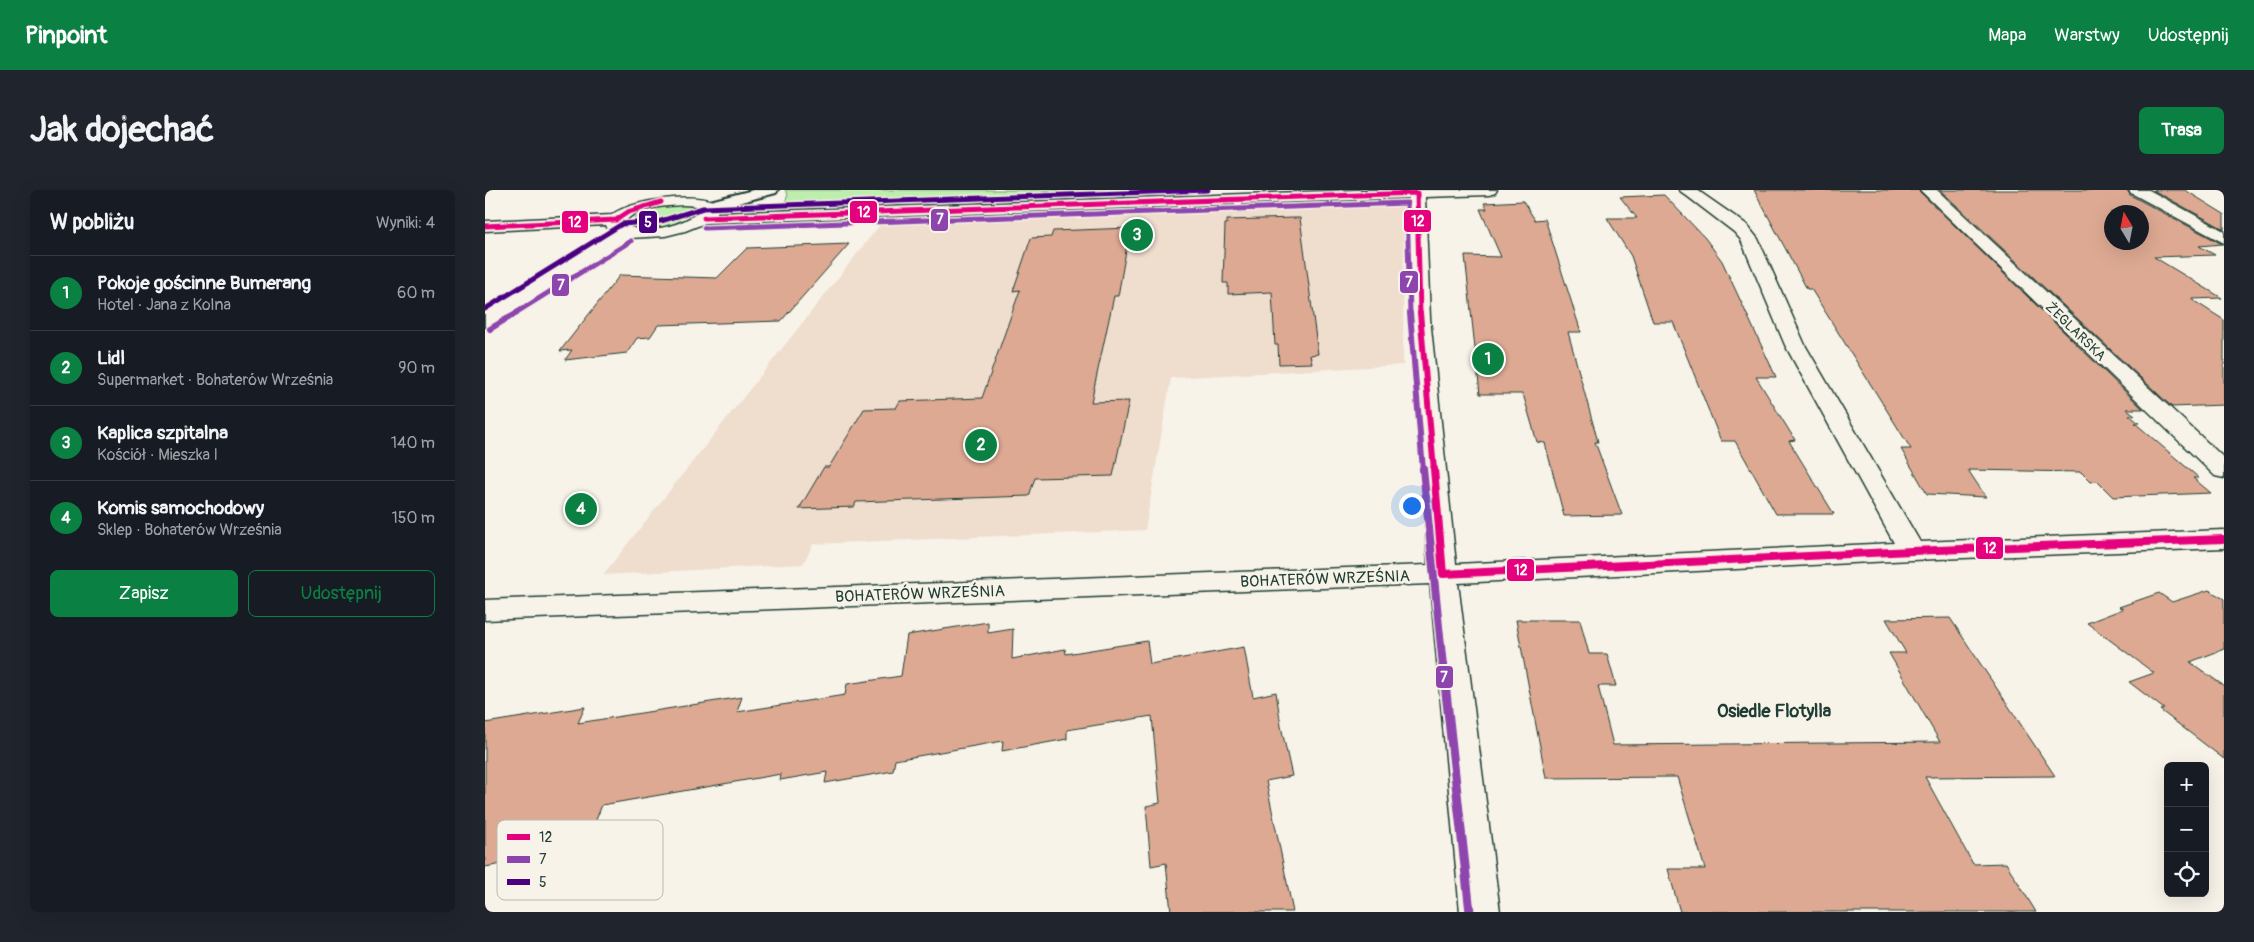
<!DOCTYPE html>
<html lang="pl">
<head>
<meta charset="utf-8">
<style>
  body { margin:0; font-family:Pangolin,sans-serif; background:#20242c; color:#f1f3f6 }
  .controls { position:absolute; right:15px; bottom:15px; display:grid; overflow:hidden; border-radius:8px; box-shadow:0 5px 20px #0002 }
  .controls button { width:45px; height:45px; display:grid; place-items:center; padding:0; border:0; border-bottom:1px solid #363941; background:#171b24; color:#f1f3f6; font:25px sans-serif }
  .compass { position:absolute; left:1619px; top:15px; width:45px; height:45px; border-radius:50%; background:#171b24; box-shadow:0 5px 20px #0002; rotate:350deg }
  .you { position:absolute; left:926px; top:315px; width:18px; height:18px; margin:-12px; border:4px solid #fff; border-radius:50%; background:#1a73e8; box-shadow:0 0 0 8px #1a73e833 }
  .badge { display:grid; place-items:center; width:32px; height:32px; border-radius:50%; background:#0b8043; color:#fff; font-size:16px; font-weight:700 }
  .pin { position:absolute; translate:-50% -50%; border:2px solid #fff; box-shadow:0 1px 5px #0006 }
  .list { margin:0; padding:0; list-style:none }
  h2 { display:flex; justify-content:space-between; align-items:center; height:65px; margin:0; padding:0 20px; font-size:21px }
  h2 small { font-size:16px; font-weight:400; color:#9ea1a6 }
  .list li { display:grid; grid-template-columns:32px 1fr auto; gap:15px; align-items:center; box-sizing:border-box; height:75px; padding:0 20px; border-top:1px solid #363941 }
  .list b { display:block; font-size:19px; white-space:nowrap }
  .list p { margin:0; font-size:16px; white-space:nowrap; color:#9ea1a6 }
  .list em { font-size:16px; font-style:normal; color:#9ea1a6 }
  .actions { display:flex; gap:10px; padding:15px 20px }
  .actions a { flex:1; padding:11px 0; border:1px solid #0b8043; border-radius:8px; text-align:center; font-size:18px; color:#0b8043 }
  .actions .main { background:#0b8043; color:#fff }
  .icon { flex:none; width:28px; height:28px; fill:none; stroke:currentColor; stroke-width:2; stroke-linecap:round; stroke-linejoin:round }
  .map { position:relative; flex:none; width:1739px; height:722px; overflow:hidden; border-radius:8px }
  header { display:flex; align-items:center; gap:30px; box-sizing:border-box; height:70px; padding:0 25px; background:#0b8043; color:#fff }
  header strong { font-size:24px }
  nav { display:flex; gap:28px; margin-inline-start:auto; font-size:18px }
  .intro { display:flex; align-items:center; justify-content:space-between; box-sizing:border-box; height:120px; padding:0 30px }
  h1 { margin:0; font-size:35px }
  .button { padding:12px 22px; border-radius:8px; background:#0b8043; color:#fff; font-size:18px; font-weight:700 }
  main { display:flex; gap:30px; padding:0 30px }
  aside { flex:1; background:#171b24; border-radius:8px; box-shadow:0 5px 20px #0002 }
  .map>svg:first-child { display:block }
  .built { fill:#efddce }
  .green { fill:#beeead; stroke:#6e9670 }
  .building { fill:#dda992; stroke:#1f3d34; fill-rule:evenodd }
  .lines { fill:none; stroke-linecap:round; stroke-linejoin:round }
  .pedestrian-casing { stroke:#1f3d34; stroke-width:4 }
  .minor-casing { stroke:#1f3d34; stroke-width:3 }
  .pedestrian { fill:#f7f3e8; fill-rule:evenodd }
  .minor { fill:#f7f3e8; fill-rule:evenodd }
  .bus-1-far2-casing { stroke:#f7f3e8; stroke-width:8 }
  .bus-1-far1-casing { stroke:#f7f3e8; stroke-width:9 }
  .bus-1-casing { stroke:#f7f3e8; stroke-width:11 }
  .bus-2-far3-casing { stroke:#f7f3e8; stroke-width:8 }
  .bus-2-far2-casing { stroke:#f7f3e8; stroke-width:9 }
  .bus-2-far1-casing { stroke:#f7f3e8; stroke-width:11 }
  .bus-2-casing { stroke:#f7f3e8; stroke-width:13 }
  .bus-3-casing { stroke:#f7f3e8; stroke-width:8 }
  .bus-1-far2 { stroke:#e5007d; stroke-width:5 }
  .bus-1-far1 { stroke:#e5007d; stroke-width:6 }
  .bus-1 { stroke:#e5007d; stroke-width:8 }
  .bus-2-far3 { stroke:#8e44ad; stroke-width:5 }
  .bus-2-far2 { stroke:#8e44ad; stroke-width:6 }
  .bus-2-far1 { stroke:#8e44ad; stroke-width:8 }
  .bus-2 { stroke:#8e44ad; stroke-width:9 }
  .bus-3 { stroke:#4b0082; stroke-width:5 }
  .labels { text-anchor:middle; stroke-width:5; stroke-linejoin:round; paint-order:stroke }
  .far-street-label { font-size:14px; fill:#1f3d34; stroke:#f7f3e8 }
  .street-label { font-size:16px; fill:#1f3d34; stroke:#f7f3e8 }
  .neighbourhood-label { font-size:18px; font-weight:bold; fill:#1f3d34; stroke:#f7f3e8 }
  .key { fill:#f7f3e8; stroke:#b6bcb2; stroke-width:1 }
  .key-label { font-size:14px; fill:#1f3d34 }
  .line-badge { stroke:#f7f3e8; stroke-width:2 }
  .badge-label { font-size:14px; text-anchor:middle; font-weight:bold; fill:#fff }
</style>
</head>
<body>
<header>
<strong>Pinpoint</strong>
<nav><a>Mapa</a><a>Warstwy</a><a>Udostępnij</a></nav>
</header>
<div class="intro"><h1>Jak dojechać</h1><a class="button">Trasa</a></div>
<main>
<aside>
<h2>W pobliżu<small>Wyniki: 4</small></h2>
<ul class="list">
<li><span class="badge">1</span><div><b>Pokoje gościnne Bumerang</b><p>Hotel · Jana z Kolna</p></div><em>60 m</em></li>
<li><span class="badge">2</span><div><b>Lidl</b><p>Supermarket · Bohaterów Września</p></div><em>90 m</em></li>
<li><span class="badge">3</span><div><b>Kaplica szpitalna</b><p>Kościół · Mieszka I</p></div><em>140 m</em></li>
<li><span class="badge">4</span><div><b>Komis samochodowy</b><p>Sklep · Bohaterów Września</p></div><em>150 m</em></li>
</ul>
<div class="actions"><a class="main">Zapisz</a><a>Udostępnij</a></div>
</aside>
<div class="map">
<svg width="1739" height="722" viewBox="0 0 1739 722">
  <rect width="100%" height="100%" fill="#f7f3e8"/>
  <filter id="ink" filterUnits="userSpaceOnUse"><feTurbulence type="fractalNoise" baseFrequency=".02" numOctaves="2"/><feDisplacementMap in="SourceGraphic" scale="10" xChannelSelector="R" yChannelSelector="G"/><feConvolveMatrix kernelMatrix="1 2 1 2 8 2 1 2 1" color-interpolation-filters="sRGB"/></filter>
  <g filter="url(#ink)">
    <path class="built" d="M901 11 919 17 918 175 686 188 660 340 328 354 318 374 118 385 398 31Z"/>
    <path class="green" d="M300 0H673L347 12 335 18 297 19 303 5Z
      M201 15 212 19 211 22C199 35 163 44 148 32L149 29C163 16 183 16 201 15Z"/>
    <path class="building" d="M1269 0H1433L1658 219H1642L1650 225H1644L1654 233H1650L1714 288H1708L1726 303 1628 307 1612 291 1606 292 1596 282 1483 280 1501 307 1442 304 1416 259H1426L1326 99H1322Z
      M1455 0H1642L1645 5 1737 54 1714 56 1730 65 1669 67 1737 108 1706 109 1739 130V215L1687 217ZM1626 22H1656V52H1626Z
      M1668 0H1700L1739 24V39Z
      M1179 5 1220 48 1237 71 1291 187H1271L1310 250 1304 251 1349 324H1291L1250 251H1236L1188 132H1168L1146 66 1122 28H1152L1135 7Z
      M1038 11 1050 30 1060 29 1096 142H1083L1113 252H1110L1137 325 1079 326 1060 253 1052 252 1038 204H995L980 66 1016 67 995 19H1002L999 13Z
      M810 28H815L833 164 825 165 827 173 794 174 793 155H790L787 102 743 104V93H738L740 34H742V30Z
      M645 38 633 106H629L606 212 644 211 628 286 550 288 544 306 371 312 369 317 314 319 339 277H344L379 219 411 218 415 211 497 208 535 100 528 101 546 48 566 47 568 41Z
      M364 54 296 131 173 135 165 147 152 148 142 163 80 170 87 160 75 161 135 85 232 88 262 58Z
      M1724 400 1739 409V459L1705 472 1739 496V569L1675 520 1679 519 1644 492 1669 483 1602 433 1638 419 1634 417 1674 403 1687 412Z
      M1465 428 1570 586 1440 587 1488 674 1521 673 1551 722H1195L1183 679H1220L1192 587 1061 588 1031 430H1095L1104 464H1122L1131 496H1113L1128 555 1455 552 1404 463H1421L1401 429Z
      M503 432V443L528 439 527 469 580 459 581 464 662 451 665 474 759 457 768 507 791 502 796 536 807 586 781 591 808 722H686L681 673 666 676 661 616 675 613 667 526 582 540V549L517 561 518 551 410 570 408 581 340 593 342 582 295 590 296 584 117 615 99 660 0 677V533L100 517 93 533 257 507 252 522 360 505 362 494 416 486 422 445Z"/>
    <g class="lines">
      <defs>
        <path id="pedestrian" d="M268 0H293L291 3 226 20 221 18 218 15 221 12Z"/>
        <path id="minor" d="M871 0H1012L1010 3 1004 5 940 7 945 128 971 374 1409 353 1300 155 1256 50 1249 42 1194 0H1212L1261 34 1273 49 1320 155 1435 352 1739 340V358L1427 370 973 393 1015 722H975L945 394 0 430V410L943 375 925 128 924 8 220 33 200 41 180 46 145 48 7 135 0 137V122L129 43 124 42 121 35 0 41V31L127 25C144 10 219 0 234 15L232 23ZM199 15 212 16 218 19C198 36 163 45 138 35 148 17 180 16 199 15Z
          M1435 0H1452L1739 268V288L1730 286Z
          M1644 0H1664L1739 41V53L1646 3Z"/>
      </defs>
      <use href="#pedestrian" class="pedestrian-casing"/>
      <use href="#minor" class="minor-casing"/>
      <use href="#pedestrian" class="pedestrian"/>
      <use href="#minor" class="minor"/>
      <defs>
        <path id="bus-1-far2" d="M219 28 932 3 935 124
          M0 36 131 30 143 22 176 12"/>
        <path id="bus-1-far1" d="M935 123 949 280"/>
        <path id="bus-1" d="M949 279 958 384 1427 361 1739 349"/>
        <path id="bus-2-far3" d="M219 38 922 13 925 124
          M29 124 146 51"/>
        <path id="bus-2-far2" d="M925 123 938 280
          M5 139 31 123"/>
        <path id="bus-2-far1" d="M938 279 958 476"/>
        <path id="bus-2" d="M958 475 985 722"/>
        <path id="bus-3" d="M0 119 137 34 176 31 218 18 723 0"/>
      </defs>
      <use href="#bus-1-far2" class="bus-1-far2-casing"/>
      <use href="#bus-1-far1" class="bus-1-far1-casing"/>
      <use href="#bus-1" class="bus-1-casing"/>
      <use href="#bus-2-far3" class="bus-2-far3-casing"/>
      <use href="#bus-2-far2" class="bus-2-far2-casing"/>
      <use href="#bus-2-far1" class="bus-2-far1-casing"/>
      <use href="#bus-2" class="bus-2-casing"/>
      <use href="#bus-3" class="bus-3-casing"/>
      <use href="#bus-1-far2" class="bus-1-far2"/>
      <use href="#bus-1-far1" class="bus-1-far1"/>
      <use href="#bus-1" class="bus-1"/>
      <use href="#bus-2-far3" class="bus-2-far3"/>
      <use href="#bus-2-far2" class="bus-2-far2"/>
      <use href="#bus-2-far1" class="bus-2-far1"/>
      <use href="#bus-2" class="bus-2"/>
      <use href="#bus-3" class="bus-3"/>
    </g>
  </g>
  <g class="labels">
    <g class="far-street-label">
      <text transform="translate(1591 141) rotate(44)" y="5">ŻEGLARSKA</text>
    </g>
    <g class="street-label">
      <text transform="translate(840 388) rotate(-2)" y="6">BOHATERÓW WRZEŚNIA</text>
      <text transform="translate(435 403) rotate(-2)" y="6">BOHATERÓW WRZEŚNIA</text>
    </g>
    <g class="neighbourhood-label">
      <text x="1289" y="527">Osiedle Flotylla</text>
    </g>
  </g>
  <rect x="12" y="630" width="166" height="80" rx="8" class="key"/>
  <rect x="22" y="644" width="23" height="6" fill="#e5007d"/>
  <rect x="22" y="666" width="23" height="7" fill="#8e44ad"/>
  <rect x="22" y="689" width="23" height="6" fill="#4b0082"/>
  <g class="key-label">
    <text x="54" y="652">12</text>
    <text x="54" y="674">7</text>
    <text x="54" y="697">5</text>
  </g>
  <g class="line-badge">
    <rect x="364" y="10" width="29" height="24" rx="5" fill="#e5007d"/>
    <rect x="445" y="18" width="19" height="24" rx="5" fill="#8e44ad"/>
    <rect x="918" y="19" width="29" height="24" rx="5" fill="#e5007d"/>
    <rect x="76" y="20" width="28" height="24" rx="5" fill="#e5007d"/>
    <rect x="153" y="20" width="20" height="24" rx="5" fill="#4b0082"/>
    <rect x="914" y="80" width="20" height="24" rx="5" fill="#8e44ad"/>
    <rect x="66" y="83" width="19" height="24" rx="5" fill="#8e44ad"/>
    <rect x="1490" y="346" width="29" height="24" rx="5" fill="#e5007d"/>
    <rect x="1021" y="368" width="29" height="24" rx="5" fill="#e5007d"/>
    <rect x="950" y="475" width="19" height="24" rx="5" fill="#8e44ad"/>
  </g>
  <g class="badge-label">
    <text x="379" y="27">12</text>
    <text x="455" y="34">7</text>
    <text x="933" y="36">12</text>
    <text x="90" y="37">12</text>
    <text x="163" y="37">5</text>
    <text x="924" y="97">7</text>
    <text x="76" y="100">7</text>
    <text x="1505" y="363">12</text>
    <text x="1036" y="385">12</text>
    <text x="959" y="492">7</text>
  </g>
</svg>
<div class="controls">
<button>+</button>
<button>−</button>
<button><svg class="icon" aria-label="locate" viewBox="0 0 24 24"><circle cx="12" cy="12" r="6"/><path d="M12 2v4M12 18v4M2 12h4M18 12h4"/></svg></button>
</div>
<svg class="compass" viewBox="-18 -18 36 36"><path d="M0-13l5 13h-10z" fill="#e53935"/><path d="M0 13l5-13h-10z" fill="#9ea1a6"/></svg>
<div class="you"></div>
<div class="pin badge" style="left:1003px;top:169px">1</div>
<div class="pin badge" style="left:496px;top:255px">2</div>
<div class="pin badge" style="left:652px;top:45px">3</div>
<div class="pin badge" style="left:96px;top:319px">4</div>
</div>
</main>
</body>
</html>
